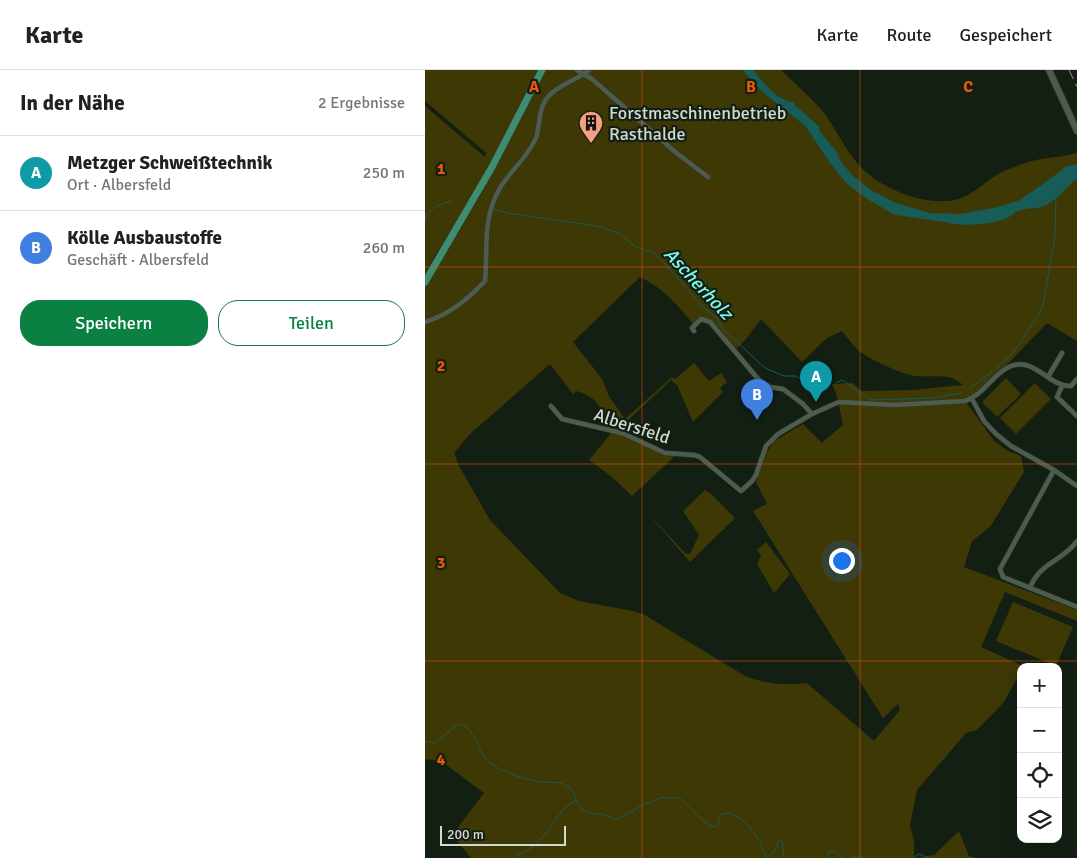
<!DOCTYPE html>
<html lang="de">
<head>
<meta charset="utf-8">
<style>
  body { margin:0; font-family:Signika,sans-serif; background:#f2f2f2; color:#202124 }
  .controls { position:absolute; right:15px; bottom:15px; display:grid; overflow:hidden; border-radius:10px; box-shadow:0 5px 20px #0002 }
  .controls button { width:45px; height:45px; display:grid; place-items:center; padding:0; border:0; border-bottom:1px solid #e0e0e0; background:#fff; color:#202124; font:25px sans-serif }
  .scale { position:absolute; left:15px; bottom:12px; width:126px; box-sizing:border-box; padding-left:5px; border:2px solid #d1d9d1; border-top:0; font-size:14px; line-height:18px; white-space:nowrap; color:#d1d9d1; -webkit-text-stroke:4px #131f13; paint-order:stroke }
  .you { position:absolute; left:416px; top:490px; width:18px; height:18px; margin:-12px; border:4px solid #fff; border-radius:50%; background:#1a73e8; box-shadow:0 0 0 8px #1a73e833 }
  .badge { display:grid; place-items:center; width:32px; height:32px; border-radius:50%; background:#0b8043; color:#fff; font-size:16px; font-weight:700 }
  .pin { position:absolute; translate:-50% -41px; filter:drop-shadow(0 1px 2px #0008) }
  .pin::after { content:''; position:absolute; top:26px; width:18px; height:15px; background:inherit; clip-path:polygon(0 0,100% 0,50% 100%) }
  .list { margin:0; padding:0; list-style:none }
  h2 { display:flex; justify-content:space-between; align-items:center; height:65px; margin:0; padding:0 20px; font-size:21px }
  h2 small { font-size:16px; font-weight:400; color:#757577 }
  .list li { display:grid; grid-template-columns:32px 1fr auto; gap:15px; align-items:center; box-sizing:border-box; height:75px; padding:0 20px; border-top:1px solid #e0e0e0 }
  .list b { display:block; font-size:19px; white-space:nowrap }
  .list p { margin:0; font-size:16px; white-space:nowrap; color:#757577 }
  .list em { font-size:16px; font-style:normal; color:#757577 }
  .actions { display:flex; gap:10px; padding:15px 20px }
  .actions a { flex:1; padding:11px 0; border:1px solid #0b8043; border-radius:20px; text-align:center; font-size:18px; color:#0b8043 }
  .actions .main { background:#0b8043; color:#fff }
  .icon { flex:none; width:28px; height:28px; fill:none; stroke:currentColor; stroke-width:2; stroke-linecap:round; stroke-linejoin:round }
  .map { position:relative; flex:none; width:652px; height:788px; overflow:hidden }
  header { display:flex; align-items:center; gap:30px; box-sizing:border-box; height:70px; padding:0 25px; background:#fff; border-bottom:1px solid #e0e0e0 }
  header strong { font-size:24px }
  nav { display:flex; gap:28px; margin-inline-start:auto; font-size:18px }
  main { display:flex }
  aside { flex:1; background:#fff }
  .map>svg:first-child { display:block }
  .green { fill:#3e3805; fill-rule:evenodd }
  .water { fill:#175c56 }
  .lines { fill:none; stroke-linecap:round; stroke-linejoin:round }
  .stream { stroke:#175c56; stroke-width:1 }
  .street-casing { stroke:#303730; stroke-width:5.5 }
  .secondary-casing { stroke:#303730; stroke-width:8 }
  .primary-casing { stroke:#303730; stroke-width:8 }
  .street { stroke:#4e5c4e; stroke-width:4.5 }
  .secondary { stroke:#4e5c4e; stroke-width:6 }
  .primary { stroke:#3e8d6e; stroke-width:7 }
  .rail { stroke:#8c968c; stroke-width:1; stroke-dasharray:10 5; stroke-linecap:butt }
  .grid { fill:none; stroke:#e8590c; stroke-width:1; stroke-opacity:0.55 }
  .labels { text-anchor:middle; stroke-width:4.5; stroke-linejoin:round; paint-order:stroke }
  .poi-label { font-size:18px; fill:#d1d9d1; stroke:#131f13; text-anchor:start }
  .street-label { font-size:18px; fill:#d1d9d1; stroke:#131f13 }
  .water-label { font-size:19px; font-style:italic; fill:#7efaed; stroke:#131f13 }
  .grid-label { font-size:16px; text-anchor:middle; font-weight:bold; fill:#e8590c; stroke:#131f13; stroke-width:4.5; stroke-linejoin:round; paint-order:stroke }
</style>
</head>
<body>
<header>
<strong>Karte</strong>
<nav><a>Karte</a><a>Route</a><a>Gespeichert</a></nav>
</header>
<main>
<aside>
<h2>In der Nähe<small>2 Ergebnisse</small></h2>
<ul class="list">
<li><span class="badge" style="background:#0f9aa8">A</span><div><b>Metzger Schweißtechnik</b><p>Ort · Albersfeld</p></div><em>250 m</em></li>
<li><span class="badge" style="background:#3f7fe0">B</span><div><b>Kölle Ausbaustoffe</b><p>Geschäft · Albersfeld</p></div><em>260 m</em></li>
</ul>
<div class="actions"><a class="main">Speichern</a><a>Teilen</a></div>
</aside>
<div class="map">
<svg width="652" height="788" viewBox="0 0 652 788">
  <rect width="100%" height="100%" fill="#131f13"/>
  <path class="green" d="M0 0H113L57 108 0 203V36L60 87 61 83 0 31Z
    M120 0H317L336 21 380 56 405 93 414 88 412 82 394 60V56L370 35 369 32C350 29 339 14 328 0H356C370 14 387 28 399 43 411 59 420 79 433 94 452 118 503 138 533 129 550 124 560 111 575 103 586 98 599 93 611 90 625 87 638 87 652 83V271L622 253 574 303 541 332 569 371 583 381 596 386 599 402 565 457 547 471 539 497 652 540V551L580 522 556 577 598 596 596 597V601L579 632 552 660 541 663 492 720 485 755 489 771V788L509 785 534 761 544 786 551 788H46L27 765 59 723 16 691 0 689V217C44 148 85 74 120 0ZM215 207C239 218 253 236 269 255L279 249 285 252 309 281 321 269 336 249 377 292 402 268 417 261C422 267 426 273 432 279 441 288 478 305 491 306 509 308 524 302 538 315L487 320 436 321 428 313 407 314 412 326 418 355 397 373 378 354 349 371 342 382 331 412 342 434 328 441 458 648 473 634 475 640 449 671 382 613C360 616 341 614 320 606L218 544 208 541 154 531 135 523 65 450 34 396 29 383 45 364 125 294 148 324 151 321C171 327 180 337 178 358L197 359 198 355 246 310 252 315 268 352 298 322 295 318 302 312 296 303 284 311 269 293 250 309 247 307 200 349 184 326 177 309 148 272Z
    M581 308 596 324 572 347 557 332Z
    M610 313 626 329 591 364 575 348Z
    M187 362C209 367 227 384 250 386L207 426 187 407 164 390Z
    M280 420 286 424 310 448 265 492 220 440 261 484H265L274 465 258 441Z
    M341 472 365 504 349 523 332 494 336 486 332 480Z
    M588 532 648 557 631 596 571 571Z"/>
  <path class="water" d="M317 0H328C340 14 350 29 369 32L370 35 394 56V60L412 82 416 92 427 105 446 120 471 133 505 143 534 144 568 138 593 131 618 114 642 96 652 94V109C642 116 634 128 623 134 614 140 604 137 593 141 589 142 588 145 584 147 571 155 534 157 520 152L470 145 442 129 421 113 405 93 380 56 336 21Z"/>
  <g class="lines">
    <path class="stream" d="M67 139 82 143 172 156 196 164 210 177 228 182 240 194 279 238 291 247 299 260 340 298 359 306H371L385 314 401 316
      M0 149C5 137 16 134 27 131
      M411 313 417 310 446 330 507 328 537 323
      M545 318 572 298 591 279 616 241 619 230 630 167 631 127
      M0 671 10 673 33 654C50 655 52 683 65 693 77 702 101 710 115 712 123 713 131 711 138 714 152 719 149 732 158 740 164 745 173 743 180 745 183 746 187 748 190 750L218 735 235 728H255L283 755 290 757 293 754 296 744C310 739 327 758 334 770 338 776 336 782 342 787L349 782 354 770 357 771 359 788
      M88 788C97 783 108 778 115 770 130 756 132 738 153 730
      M401 788 404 782 409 781 418 788
      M426 788 434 786 438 788
      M488 788 494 784 504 788"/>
    <defs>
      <path id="street" d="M152 0 167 9 249 81 283 107
        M0 252C25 244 42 230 60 211 63 178 57 148 75 118 85 101 103 87 111 68 115 56 113 42 120 31 129 16 151 11 164 0
        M269 261 267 258 276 249 285 252 334 310 345 317 358 319 378 334 387 344
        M623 307 637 283
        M637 316 632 327 652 346
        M547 329 559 351 571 364 586 376 629 400 652 416
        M126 336 137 349 197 363 240 383 269 385 275 387 316 421 327 411 331 405 341 376 353 364 387 344 407 335 414 332 469 335 540 331C559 325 568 303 586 296 610 287 624 317 646 316L652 309
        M629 400 575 499 578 507 652 537
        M605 518C614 493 638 491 652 471"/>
      <path id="secondary" d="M624 0 652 61"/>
      <path id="primary" d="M0 212 67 97 117 0"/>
    </defs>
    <use href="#street" class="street-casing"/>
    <use href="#secondary" class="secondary-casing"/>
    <use href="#primary" class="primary-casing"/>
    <use href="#street" class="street"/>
    <use href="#secondary" class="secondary"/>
    <use href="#primary" class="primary"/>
    <path class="rail" d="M644 0 652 17"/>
  </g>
  <path class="grid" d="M217 0V788M435 0V788M0 197H652M0 394H652M0 591H652"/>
  <defs>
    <symbol id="building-pin" viewBox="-11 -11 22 30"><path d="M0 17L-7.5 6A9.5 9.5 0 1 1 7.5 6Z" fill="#f39f82" stroke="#131f13"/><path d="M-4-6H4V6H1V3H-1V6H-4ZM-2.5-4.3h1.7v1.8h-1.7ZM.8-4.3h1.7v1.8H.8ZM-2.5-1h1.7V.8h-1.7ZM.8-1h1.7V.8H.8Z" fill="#111"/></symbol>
  </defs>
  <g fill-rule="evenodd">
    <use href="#building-pin" x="152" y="39" width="28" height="38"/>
  </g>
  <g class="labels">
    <g class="poi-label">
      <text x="184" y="49">Forstmaschinenbetrieb<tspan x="184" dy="21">Rasthalde</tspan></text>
    </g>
    <g class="street-label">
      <text transform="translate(207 356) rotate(18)" y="6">Albersfeld</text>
    </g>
    <g class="water-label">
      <text transform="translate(274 213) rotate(47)" y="7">Ascherholz</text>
    </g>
  </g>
  <g class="grid-label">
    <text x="109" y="22">A</text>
    <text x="326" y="22">B</text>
    <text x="543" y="22">C</text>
    <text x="16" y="104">1</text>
    <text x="16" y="301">2</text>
    <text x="16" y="498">3</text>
    <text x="16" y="695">4</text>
  </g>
</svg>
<div class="controls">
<button>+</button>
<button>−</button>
<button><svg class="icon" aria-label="locate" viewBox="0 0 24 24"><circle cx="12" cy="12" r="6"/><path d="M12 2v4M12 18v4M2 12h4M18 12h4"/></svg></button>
<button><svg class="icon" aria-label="layers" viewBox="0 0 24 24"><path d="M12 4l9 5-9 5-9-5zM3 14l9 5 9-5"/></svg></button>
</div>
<div class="scale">200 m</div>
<div class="you"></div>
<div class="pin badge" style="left:391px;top:332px;background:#0f9aa8">A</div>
<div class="pin badge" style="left:332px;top:350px;background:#3f7fe0">B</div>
</div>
</main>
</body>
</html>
